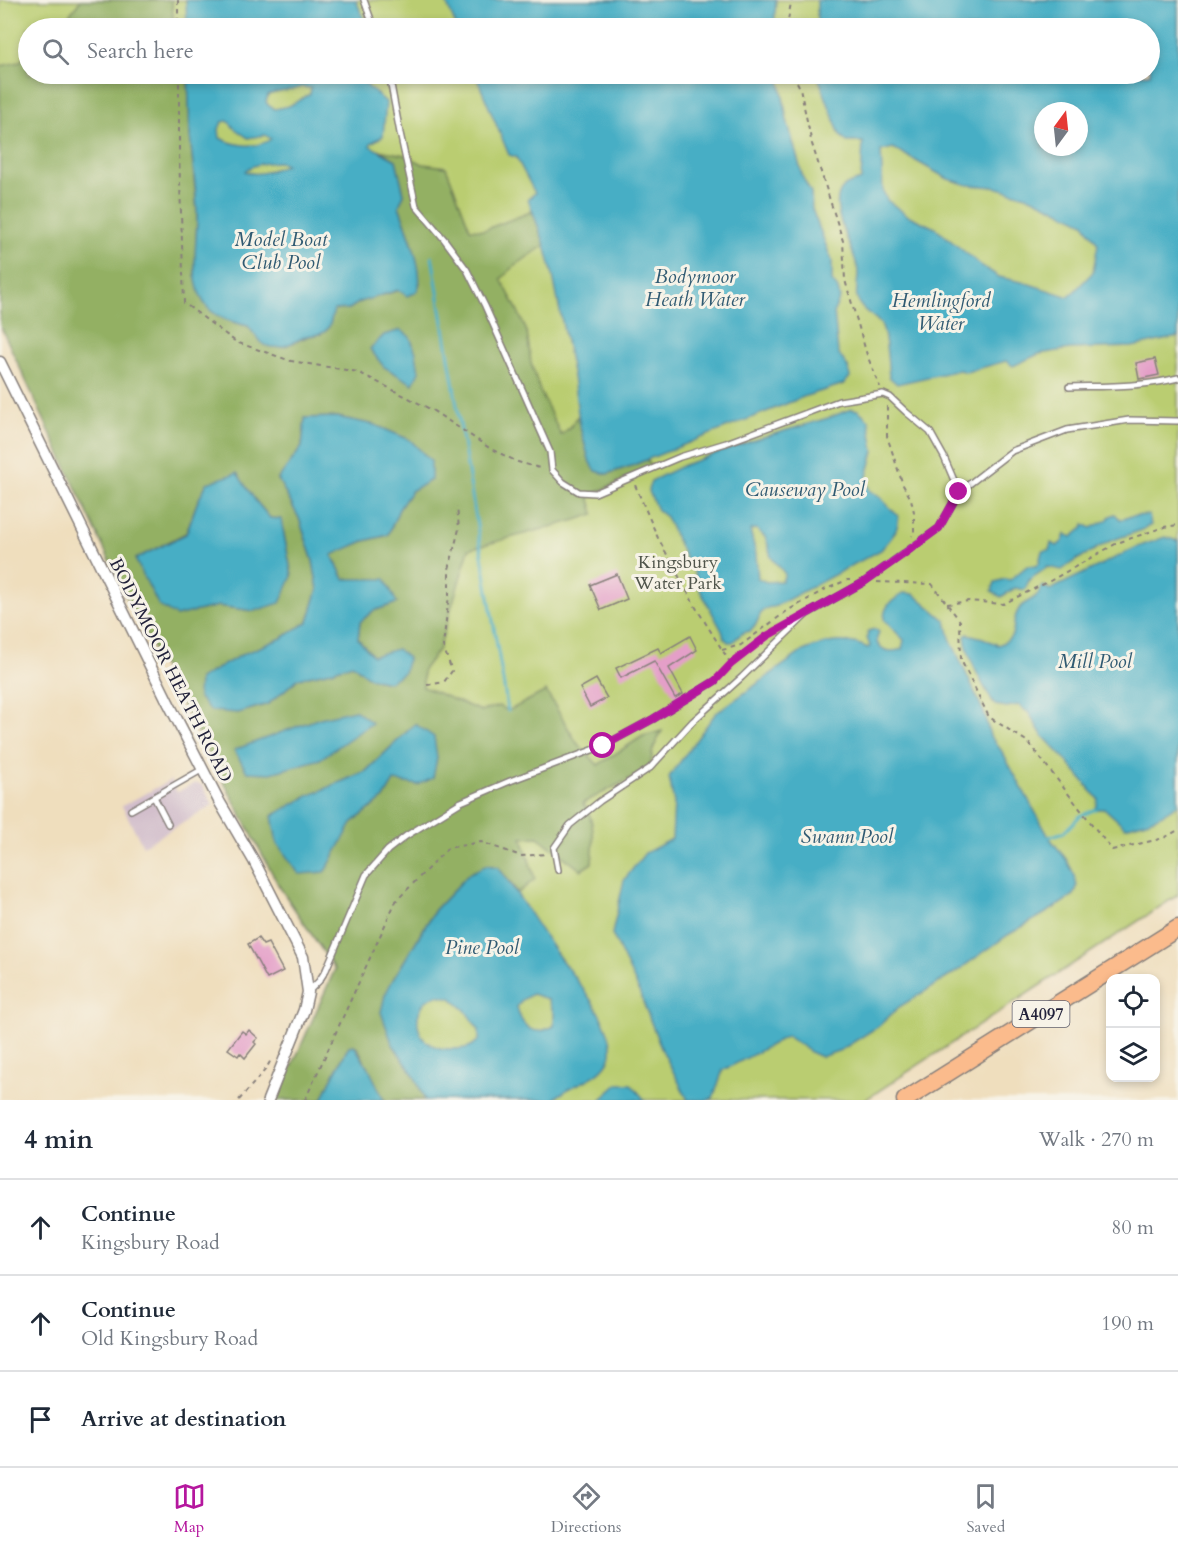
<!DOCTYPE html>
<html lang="en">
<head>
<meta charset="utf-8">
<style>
  body { margin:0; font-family:Cardo,serif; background:#f2f2f3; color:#1f2937 }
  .controls { position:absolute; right:18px; bottom:18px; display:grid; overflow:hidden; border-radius:12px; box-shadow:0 3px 9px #0003 }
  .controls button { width:54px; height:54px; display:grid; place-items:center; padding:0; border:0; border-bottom:2px solid #e0e1e3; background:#fff; color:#1f2937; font:30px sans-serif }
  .compass { position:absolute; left:1034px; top:102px; width:54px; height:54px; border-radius:50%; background:#fff; box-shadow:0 3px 9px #0003; rotate:15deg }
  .stop { position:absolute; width:18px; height:18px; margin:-14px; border:4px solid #b5179e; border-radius:50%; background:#fff }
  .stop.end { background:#b5179e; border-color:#fff; box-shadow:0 2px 6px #0008 }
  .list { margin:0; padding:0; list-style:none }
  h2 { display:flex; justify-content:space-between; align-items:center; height:78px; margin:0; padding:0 24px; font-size:26px }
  h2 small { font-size:20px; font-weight:400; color:#747a83 }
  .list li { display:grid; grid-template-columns:39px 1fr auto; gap:18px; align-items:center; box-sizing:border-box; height:96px; padding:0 24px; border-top:2px solid #e0e1e3 }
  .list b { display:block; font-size:22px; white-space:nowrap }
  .list p { margin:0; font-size:20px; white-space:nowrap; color:#747a83 }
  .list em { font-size:20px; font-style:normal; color:#747a83 }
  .icon { flex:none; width:33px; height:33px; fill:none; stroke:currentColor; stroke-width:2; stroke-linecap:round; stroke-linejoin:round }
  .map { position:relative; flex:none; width:1178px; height:1100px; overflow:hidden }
  .search { position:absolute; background:#fff; box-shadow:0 3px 9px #0003; left:18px; right:18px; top:18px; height:66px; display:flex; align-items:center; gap:15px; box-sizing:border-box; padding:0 21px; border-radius:33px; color:#747a83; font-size:22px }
  .sheet { height:366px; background:#fff }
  nav { display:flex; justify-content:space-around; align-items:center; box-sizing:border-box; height:84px; border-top:2px solid #e0e1e3; background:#fff; font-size:16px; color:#747a83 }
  nav a { display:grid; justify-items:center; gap:3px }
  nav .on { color:#b5179e }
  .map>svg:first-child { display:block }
  .industrial { fill:#d1bdcb }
  .green { fill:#bacd71; stroke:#6e7856; stroke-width:1.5; fill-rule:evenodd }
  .forest { fill:#93b063; stroke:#5a694f; stroke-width:1.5; fill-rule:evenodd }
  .water { fill:#46aec5; stroke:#346880; stroke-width:1.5; fill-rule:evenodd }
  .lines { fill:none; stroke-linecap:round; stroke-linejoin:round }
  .stream { stroke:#46aec5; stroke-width:3 }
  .building { fill:#e49fc8 }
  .service-casing { stroke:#88807c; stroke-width:8 }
  .minor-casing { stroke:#88807c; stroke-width:13 }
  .primary-casing { stroke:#88807c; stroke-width:19 }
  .path { stroke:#88807c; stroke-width:2; stroke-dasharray:4.5 4.5; stroke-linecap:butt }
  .service { stroke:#fff; stroke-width:5 }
  .minor { stroke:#fff; stroke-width:10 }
  .primary { stroke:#fbbb8c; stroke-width:16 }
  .route { stroke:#b5179e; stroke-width:8 }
  .labels { text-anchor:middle; stroke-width:6; stroke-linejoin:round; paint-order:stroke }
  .shield { fill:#f7f3e8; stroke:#62616f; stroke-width:1.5 }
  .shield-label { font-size:16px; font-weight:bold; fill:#22223b }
  .park-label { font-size:18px; fill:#50554b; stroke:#f7f3e8 }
  .street-label { font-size:18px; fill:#22223b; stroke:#f7f3e8 }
  .water-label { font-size:20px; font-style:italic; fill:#305a72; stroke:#f7f3e8 }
</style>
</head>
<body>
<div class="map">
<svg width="1178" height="1100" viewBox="0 0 1178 1100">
  <rect width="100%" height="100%" fill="#f7f3e8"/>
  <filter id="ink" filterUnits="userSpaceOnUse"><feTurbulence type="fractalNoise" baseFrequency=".0167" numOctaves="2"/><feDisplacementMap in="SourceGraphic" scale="12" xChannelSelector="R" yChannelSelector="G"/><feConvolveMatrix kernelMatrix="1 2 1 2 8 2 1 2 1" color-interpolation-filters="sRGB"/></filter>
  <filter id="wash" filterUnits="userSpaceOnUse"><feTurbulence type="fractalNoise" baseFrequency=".008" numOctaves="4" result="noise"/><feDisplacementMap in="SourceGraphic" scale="24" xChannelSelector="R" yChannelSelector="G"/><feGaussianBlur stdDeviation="1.35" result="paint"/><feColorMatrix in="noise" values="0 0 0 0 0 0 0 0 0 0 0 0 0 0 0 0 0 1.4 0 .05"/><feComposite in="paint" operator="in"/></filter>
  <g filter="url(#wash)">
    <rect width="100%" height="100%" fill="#efdebd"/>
    <path class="industrial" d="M171 780 177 792 193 784 198 783 203 786 213 805 143 846 122 806Z"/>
    <path class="green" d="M0 0H1178V895L865 1100H277L335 969 279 886 0 321ZM28 28H1150V74H28ZM1043 111H1079V147H1043Z"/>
    <path class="forest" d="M81 0H172L173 19 187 23V28H59Z
      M28 54V74H188L190 132 197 213 195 276 222 318 232 322 248 326 259 340 285 346 309 336 321 334 328 328 333 310 349 309 360 302 420 284 413 245 399 206 404 194 396 160 379 150 405 155 423 164 446 167 470 229 484 230 533 211 545 245 516 265 501 279 517 309 527 332 531 363 540 391 561 435 570 427 578 416C582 442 593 453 607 474L631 466 647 459 651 467 589 496 594 514 576 520 469 549 439 649 423 670V687L481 711 499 706 508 711 546 691 577 743 598 765 643 736 662 731 653 749 650 768 583 803C596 821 594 842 592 863L581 870 538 837 522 838 535 879 518 893 498 867 470 873 435 910 391 983 392 1043 415 1077 425 1100H384L359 1050 354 1045 349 1046 330 1082 322 1100H277L335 969 279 886 132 609 0 325V66L19 62ZM337 417 375 425 410 440 431 480 411 491 399 509 388 535 364 541 332 554 344 579 397 603 373 611 360 622 358 639 373 656 404 672 388 682 370 678 352 664 331 671 299 678 268 704 238 713 199 679 244 654 282 638 308 622 318 589 313 561 299 518 278 479 302 447 305 418ZM207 483 255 500 270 518 281 519 292 576 254 611 218 606 176 616 135 559 186 533 197 503ZM415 724 418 785 394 780 384 798 353 822 306 797 366 771Z"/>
    <path class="water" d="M186 0H356L367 28H187Z
      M443 0H776L774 28H457L446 2Z
      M817 0H1178V337L1132 347 1070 349 1039 354 1013 366 1006 361 966 372 959 370 897 384 889 377C888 367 886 334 882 326 876 315 860 312 857 298 855 288 860 276 857 266 853 246 825 204 844 187 847 183 856 182 861 180L863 142H847L840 135 817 74H1150V28H817ZM1043 111H1079V147H1043ZM893 148 948 179 968 185 995 187 1033 198 1084 223 1098 244 1093 272 1069 297 1026 283 999 277 982 266 935 228 907 215 887 200 883 191 881 151Z
      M188 74H378V78L364 83 386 102 383 136 371 143 370 146 396 160 404 194 399 206C405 223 423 268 419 285 419 288 417 291 415 293L407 296 398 290 360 302 349 309 334 310C332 315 331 324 328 328 323 336 314 334 307 336 294 341 282 351 267 346 258 342 254 333 248 326 232 322 214 318 204 303 188 276 198 242 197 212 196 186 192 160 190 134 189 114 189 94 188 74ZM302 87 311 88 310 94 289 106 275 109 269 106 266 102 268 95C278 91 291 91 302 87ZM228 121 234 128 248 138 265 135 271 139C258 149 235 146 220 138L219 129 222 122ZM279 162 286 165C273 169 257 178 245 171 254 163 268 163 279 162Z
      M475 74H779L787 120 803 178 811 192 812 209 832 261V281L838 289 840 298 834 311 838 353 848 367 850 377 844 384 806 396 631 466 607 474 596 471 590 463 580 427 573 377 553 276 545 245 528 199 535 193 516 157 509 155Z
      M401 330 410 337 416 353 419 372 413 384 384 367 370 349 384 335Z
      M851 409 858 410 869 420 874 451 866 480 870 491 878 495 898 516C899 532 891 538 881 550L774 607C755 607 762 624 750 631 748 632 746 632 745 632 740 634 737 638 733 642H728L724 638 722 631 700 590 693 569 688 564 666 517 657 510 648 489 651 481 684 465 754 440 828 418ZM756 529 765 537 768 545 771 557 785 574 782 581 767 582 758 579 756 554 750 530Z
      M337 417 375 425 410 440 431 461V480L411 491 399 509 388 535 364 541 332 555 344 579H385L397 603 373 611 360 622 358 639 373 656 397 649 408 658 404 672 389 682 370 678 352 664 331 671 299 678 268 704 238 713 211 711 198 697 199 679 243 654 282 638 308 622 318 589 313 561 299 518 278 479 302 447 305 418Z
      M237 473 255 500 270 518 281 519 292 576 280 603 254 611 218 606 176 616 159 606 135 559 186 534 197 503 207 483Z
      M1115 514 1121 520 1131 516 1149 515 1151 525 1142 530 1110 541 1073 562 1062 570 1048 567 1029 580 1025 590 1015 588 1001 597 992 591 995 582 1005 579 1010 580 1027 566H1036L1039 563 1042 551 1049 550 1051 543 1057 546 1063 541 1065 534 1072 537 1083 528 1084 524 1091 528 1107 520 1110 516Z
      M1165 537 1178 541V804C1162 817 1144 822 1125 827L1105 809H1096L1098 799 1065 759 1042 735 1029 713 1018 705 1007 707 995 705C983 686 967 659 965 636L968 634 983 638 998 645C1022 636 1008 625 1019 609 1023 602 1034 600 1038 594 1040 591 1041 588 1043 586L1050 590 1135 548Z
      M903 593 914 594 946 621 950 638 984 713 990 736 1001 750 1049 837 1066 859 1075 876 1077 887 1074 895 1051 910 1008 935 950 976 899 1007 879 1026 841 1050 821 1057 812 1053 787 1036C766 1047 745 1060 723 1070L713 1098 707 1100H688L661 1048 636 984 612 934 624 880 645 853 672 839 674 803 669 777 715 714 803 651C824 642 846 637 868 648L870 646 867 638 868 631 875 629 879 632C871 649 889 654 902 649L904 640 884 620C884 604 892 602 903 593Z
      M355 710 372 723 320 759 271 773 247 772 234 750 320 718Z
      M415 724 434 737 437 758 433 778 418 785 394 781 384 798 353 822 325 872 299 874 277 843 272 816 306 797 366 771Z
      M487 865 498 867C520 896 538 928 560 958 578 983 601 1008 610 1039 612 1048 612 1058 606 1065 596 1079 577 1083 564 1092 560 1094 556 1097 553 1100H425L415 1077 392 1043 381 1012 385 995 391 983 435 910 470 873ZM532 994 548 999 554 1014V1026C534 1037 522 1029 517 1007L522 1000ZM437 995 451 998 465 1010 479 1030V1040C476 1042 474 1045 471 1046 464 1050 441 1050 434 1046 416 1039 413 1016 425 1002 428 999 433 997 437 995Z
      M354 1045 369 1069 384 1100H322L330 1082 349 1046Z
      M618 1084H631L645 1100H600Z"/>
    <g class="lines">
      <path class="stream" d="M432 256 508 711
        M1049 837 1064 832 1080 816 1096 809"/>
    </g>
    <g id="blocks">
      <path class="building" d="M1155 359 1159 375 1139 379 1136 363Z
        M617 574 627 599 601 610 590 585Z
        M690 636 697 650 669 668 683 694 675 698 654 661 621 678 616 668 658 648 661 653Z
        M596 679 607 698 590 707 580 688Z
        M258 938 263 945 268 943 283 971 267 979 248 944Z
        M249 1030 258 1038 254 1042 256 1044 245 1058 240 1053 238 1056 228 1049 242 1031 246 1034Z"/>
    </g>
  </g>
  <g filter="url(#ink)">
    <use href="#blocks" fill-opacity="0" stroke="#88807c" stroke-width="1.5"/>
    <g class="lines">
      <defs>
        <path id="service" d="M364 0 374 28
          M389 74 400 133 416 206 444 239 467 270 485 306 550 452 552 470 563 482 579 492 595 493 680 457 726 443 839 401 883 394 890 397 906 412 930 432 944 457 959 492
          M1069 387C1106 386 1142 387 1178 378
          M154 797 168 824
          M131 810 203 769
          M558 870 554 848 570 825 600 801 650 768 693 721 742 677 807 614 864 582 939 528 959 492 1012 451 1067 430 1129 420 1178 421
          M309 991 319 981 326 970 366 875 388 850 406 836 461 802 510 781 603 746 653 719 715 681"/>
        <path id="minor" d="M0 362 168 702 219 801 254 861 303 957 308 992 304 1010 268 1100"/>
        <path id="primary" d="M905 1100 1178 928"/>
      </defs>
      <use href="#service" class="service-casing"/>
      <use href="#minor" class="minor-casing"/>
      <use href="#primary" class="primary-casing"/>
      <path class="path" d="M178 0V28
        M787 28 790 8 792 0
        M179 74V152L184 303 236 342 291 361 358 372 432 410 491 449 518 462 543 469
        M793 74 800 88 812 144 843 241 845 280 867 355 880 387
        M887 406V436L903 485 911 499 914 512V533L912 536
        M635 485 658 538 695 606 731 664
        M877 582 932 584 960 621 961 660 989 717 1028 742 1112 850 1164 838 1178 830
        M947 604 969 601 1003 604 1050 581 1117 543 1164 527 1178 525
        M722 650 741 645 787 611 824 590 847 580H850
        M719 677C736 659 756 642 778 630
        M427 685 444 682 452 671 443 646 449 595V569L459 529 457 506
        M239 1100 266 1069 272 1058
        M305 1100 396 901 448 848 481 842 521 856 546 854"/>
      <use href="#service" class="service"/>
      <use href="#minor" class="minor"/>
      <use href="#primary" class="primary"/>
    </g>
  </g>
  <g class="lines" filter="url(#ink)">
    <path class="route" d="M603 746 653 719 715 681 731 664 767 636 864 582 901 556 939 528 959 492"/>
  </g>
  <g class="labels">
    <rect class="shield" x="1012.5" y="1001" width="57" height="26" rx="4.5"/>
    <g class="shield-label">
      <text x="1041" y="1020">A4097</text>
    </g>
    <g class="park-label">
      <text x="678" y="568">Kingsbury<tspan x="678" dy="21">Water Park</tspan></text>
    </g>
    <g class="street-label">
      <text transform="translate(171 670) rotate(63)" y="6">BODYMOOR HEATH ROAD</text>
    </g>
    <g class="water-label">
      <text x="281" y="246">Model Boat<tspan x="281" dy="23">Club Pool</tspan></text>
      <text x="695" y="283">Bodymoor<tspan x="695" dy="23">Heath Water</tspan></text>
      <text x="941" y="307">Hemlingford<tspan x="941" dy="23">Water</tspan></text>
      <text x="805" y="496">Causeway Pool</text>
      <text x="1095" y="668">Mill Pool</text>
      <text x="847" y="843">Swann Pool</text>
      <text x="482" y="954">Pine Pool</text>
    </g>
  </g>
</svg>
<div class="controls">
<button><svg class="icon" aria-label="locate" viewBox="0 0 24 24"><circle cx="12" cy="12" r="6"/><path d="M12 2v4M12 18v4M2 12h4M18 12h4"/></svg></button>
<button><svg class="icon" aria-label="layers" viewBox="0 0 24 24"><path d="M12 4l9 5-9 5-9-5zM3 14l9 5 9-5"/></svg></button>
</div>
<svg class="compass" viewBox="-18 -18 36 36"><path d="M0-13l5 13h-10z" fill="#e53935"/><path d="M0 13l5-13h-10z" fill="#747a83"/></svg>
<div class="stop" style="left:603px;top:746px"></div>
<div class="stop end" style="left:959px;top:492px"></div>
<div class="search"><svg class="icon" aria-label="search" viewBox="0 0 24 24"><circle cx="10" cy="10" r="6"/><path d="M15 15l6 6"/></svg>Search here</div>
</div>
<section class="sheet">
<h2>4 min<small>Walk · 270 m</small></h2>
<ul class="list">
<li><svg class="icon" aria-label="ahead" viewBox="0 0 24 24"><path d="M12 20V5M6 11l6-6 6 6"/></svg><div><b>Continue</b><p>Kingsbury Road</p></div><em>80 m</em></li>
<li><svg class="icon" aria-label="ahead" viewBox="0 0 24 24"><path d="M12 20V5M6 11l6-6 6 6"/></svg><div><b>Continue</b><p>Old Kingsbury Road</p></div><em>190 m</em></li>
<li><svg class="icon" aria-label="arrive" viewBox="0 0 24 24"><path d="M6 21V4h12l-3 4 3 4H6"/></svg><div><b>Arrive at destination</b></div></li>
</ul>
</section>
<nav>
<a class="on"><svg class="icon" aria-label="map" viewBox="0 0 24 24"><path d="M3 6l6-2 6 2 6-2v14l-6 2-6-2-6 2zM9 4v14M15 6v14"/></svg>Map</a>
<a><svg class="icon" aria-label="directions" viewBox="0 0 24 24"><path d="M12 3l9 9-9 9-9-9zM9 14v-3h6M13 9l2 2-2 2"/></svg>Directions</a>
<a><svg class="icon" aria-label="saved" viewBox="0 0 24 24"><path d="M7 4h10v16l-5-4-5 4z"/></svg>Saved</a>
</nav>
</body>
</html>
